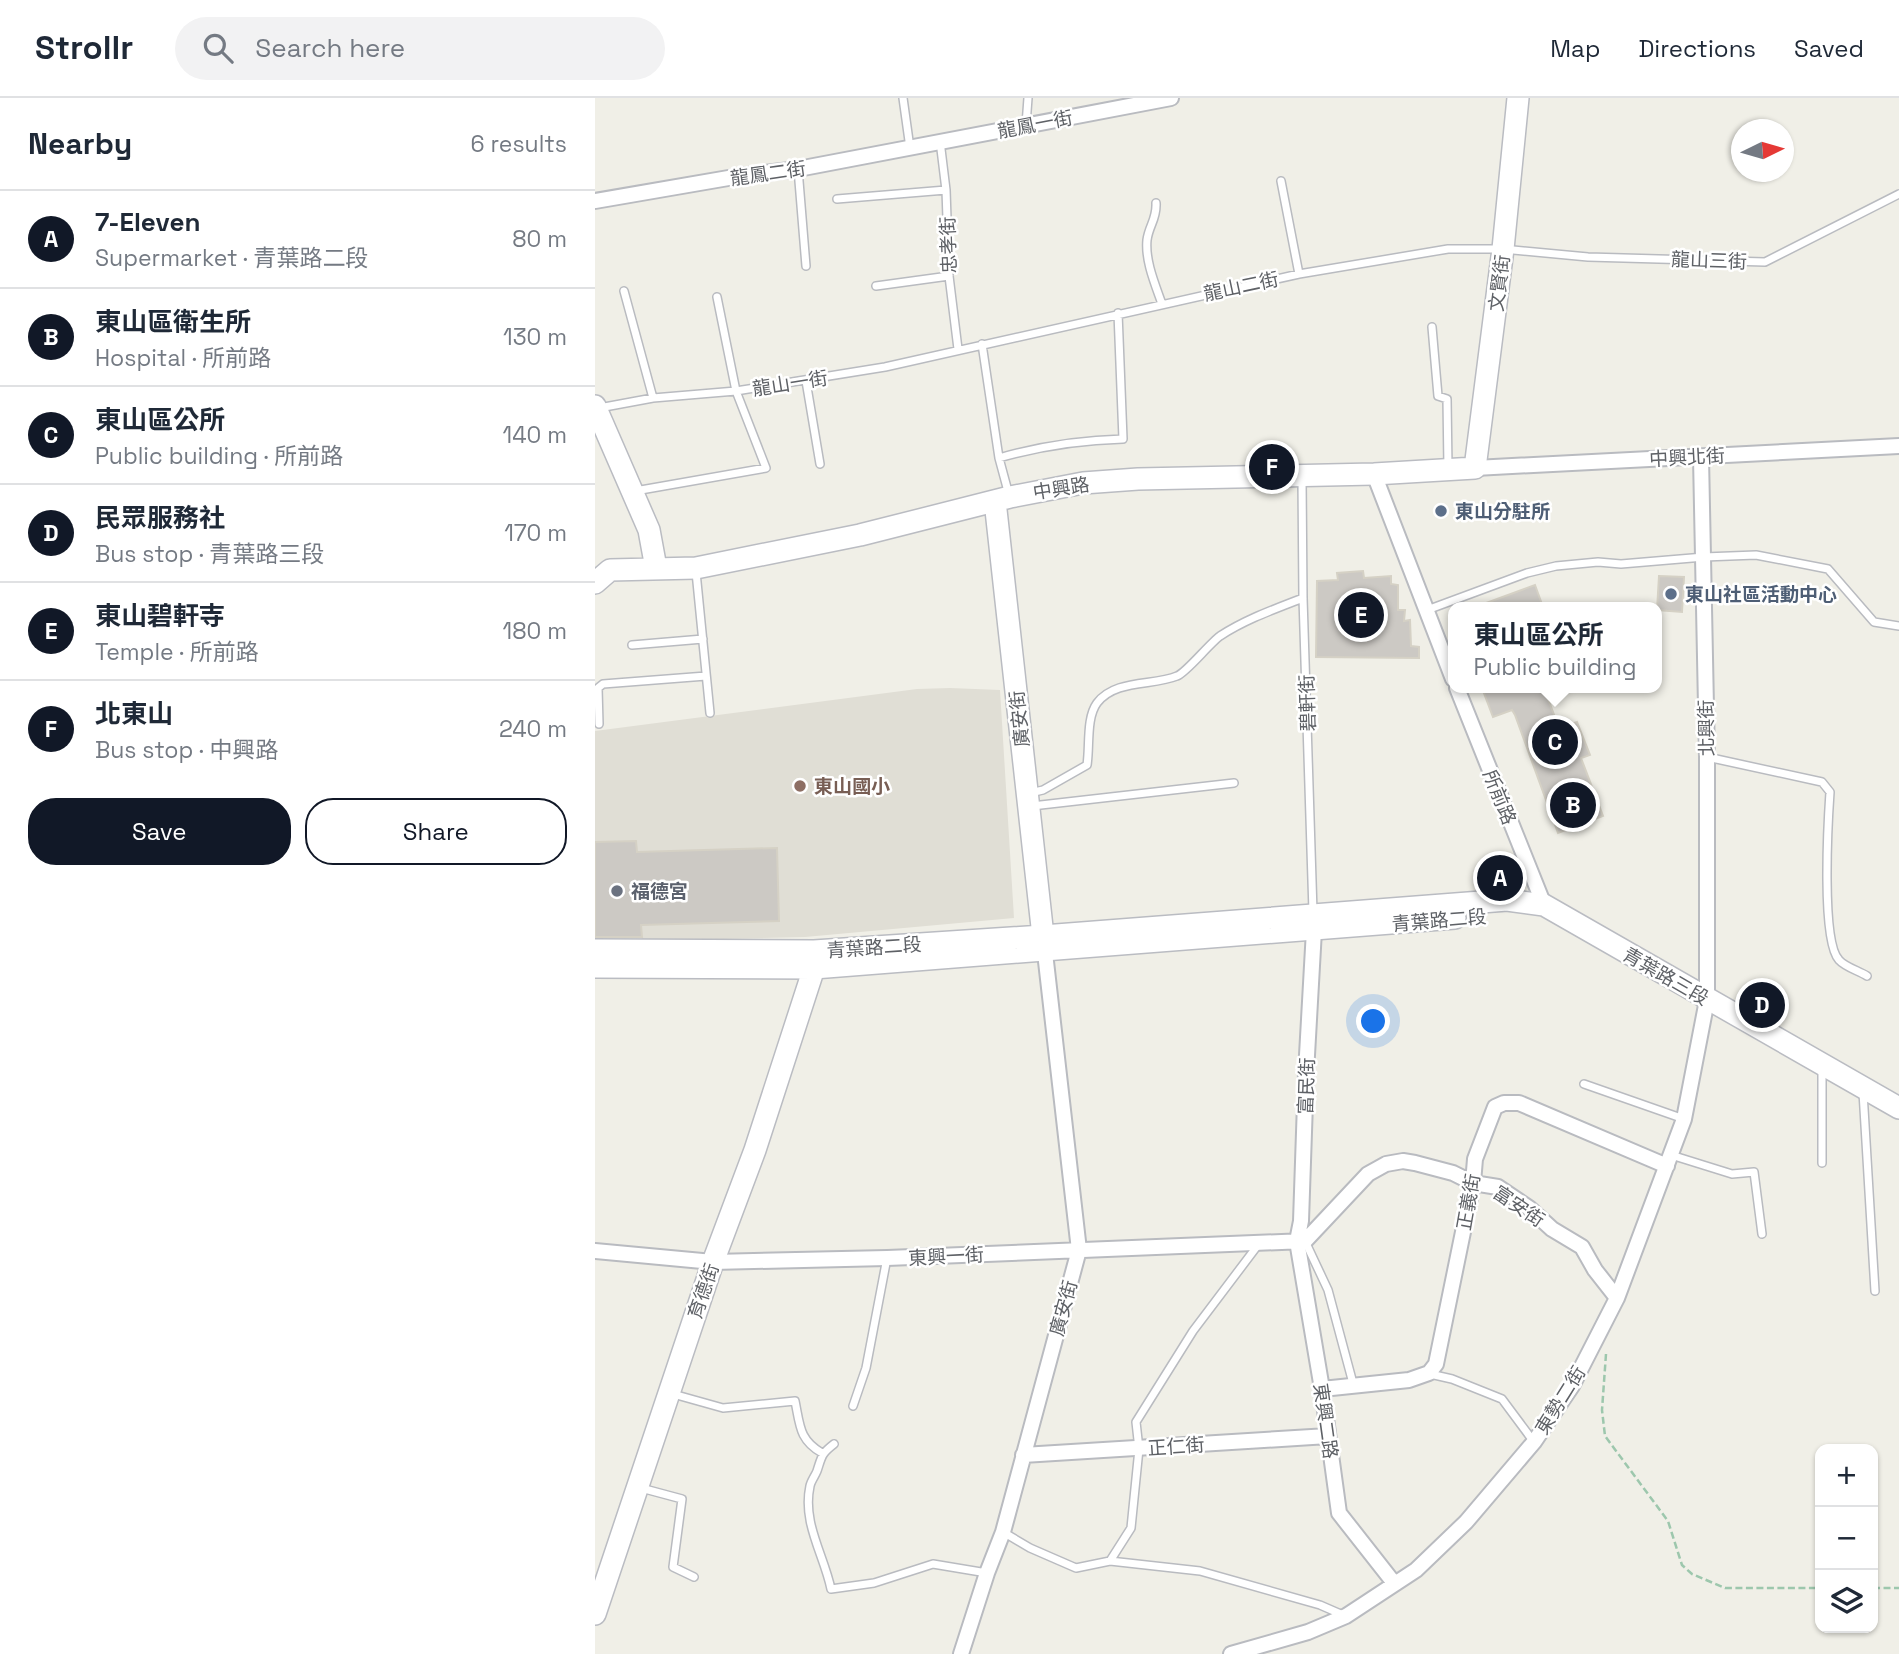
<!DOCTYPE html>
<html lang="en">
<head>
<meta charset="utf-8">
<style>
  body { margin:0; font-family:"Space Grotesk","Noto Sans TC",sans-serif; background:#f2f2f3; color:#1f2937 }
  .controls { position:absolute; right:21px; bottom:21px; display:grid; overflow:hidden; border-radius:14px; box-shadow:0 2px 5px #0004 }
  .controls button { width:63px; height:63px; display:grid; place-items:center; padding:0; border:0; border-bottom:2px solid #e0e1e3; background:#fff; color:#1f2937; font:35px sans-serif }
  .compass { position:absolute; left:1136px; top:21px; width:63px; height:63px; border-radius:50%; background:#fff; box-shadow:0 2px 5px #0004; rotate:85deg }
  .you { position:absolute; left:779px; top:924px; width:24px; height:24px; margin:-18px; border:5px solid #fff; border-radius:50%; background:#1a73e8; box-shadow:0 0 0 10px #1a73e833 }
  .badge { display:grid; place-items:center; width:46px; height:46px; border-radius:50%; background:#111827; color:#fff; font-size:23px; font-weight:700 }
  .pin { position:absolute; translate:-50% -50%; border:4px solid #fff; box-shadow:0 2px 7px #0006 }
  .popup { position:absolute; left:853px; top:504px; width:214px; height:91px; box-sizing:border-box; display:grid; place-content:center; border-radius:14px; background:#fff; filter:drop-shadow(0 2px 5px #0005); font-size:23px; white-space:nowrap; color:#747a83 }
  .popup b { font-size:26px; color:#1f2937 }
  .popup::after { content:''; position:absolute; left:50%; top:100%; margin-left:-14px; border:14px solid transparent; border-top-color:#fff }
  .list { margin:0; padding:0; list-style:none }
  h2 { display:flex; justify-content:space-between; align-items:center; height:91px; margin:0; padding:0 28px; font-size:30px }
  h2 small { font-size:23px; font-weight:400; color:#747a83 }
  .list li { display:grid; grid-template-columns:46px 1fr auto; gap:21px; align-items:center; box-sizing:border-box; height:98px; padding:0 28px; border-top:2px solid #e0e1e3 }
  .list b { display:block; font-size:26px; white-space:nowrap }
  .list p { margin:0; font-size:23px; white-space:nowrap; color:#747a83 }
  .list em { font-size:23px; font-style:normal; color:#747a83 }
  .actions { display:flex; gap:14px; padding:21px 28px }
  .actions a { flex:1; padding:16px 0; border:2px solid #111827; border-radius:28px; text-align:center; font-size:24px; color:#111827 }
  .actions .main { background:#111827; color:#fff }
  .icon { flex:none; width:38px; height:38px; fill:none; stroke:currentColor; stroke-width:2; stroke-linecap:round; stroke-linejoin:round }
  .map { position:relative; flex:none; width:1304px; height:1556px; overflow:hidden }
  header { display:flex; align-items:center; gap:42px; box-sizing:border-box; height:98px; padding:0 35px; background:#fff; border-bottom:2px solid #e0e1e3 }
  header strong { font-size:33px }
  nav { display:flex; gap:38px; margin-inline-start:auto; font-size:24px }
  .search { width:490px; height:63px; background:#f2f2f3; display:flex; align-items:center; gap:18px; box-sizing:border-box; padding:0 24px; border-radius:38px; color:#747a83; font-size:26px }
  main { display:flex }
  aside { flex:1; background:#fff }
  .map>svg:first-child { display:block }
  .education { fill:#e0ded5 }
  .building { fill:#ccc9c4; stroke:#d5d1c5; stroke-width:2 }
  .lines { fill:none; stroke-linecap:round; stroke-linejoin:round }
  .lane-casing { stroke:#b9bbc0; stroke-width:10 }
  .street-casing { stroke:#b9bbc0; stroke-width:18 }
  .secondary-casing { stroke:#babcc2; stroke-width:24 }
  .path { stroke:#9dc7ad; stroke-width:2.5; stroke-dasharray:7 3.5; stroke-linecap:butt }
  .lane { stroke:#fff; stroke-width:7 }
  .street { stroke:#fff; stroke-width:14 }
  .secondary { stroke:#fff; stroke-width:21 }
  .service-dot { fill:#5c6f8a; stroke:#fff; stroke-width:2.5 }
  .education-dot { fill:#8d6e63; stroke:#fff; stroke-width:2.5 }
  .worship-dot { fill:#6b7280; stroke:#fff; stroke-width:2.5 }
  .labels { text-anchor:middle; stroke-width:5; stroke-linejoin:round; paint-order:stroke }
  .street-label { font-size:19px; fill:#5e6166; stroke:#fff }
  .service-label { font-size:19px; font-weight:bold; fill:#4e5e75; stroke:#fff; text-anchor:start }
  .education-label { font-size:19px; font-weight:bold; fill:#785e54; stroke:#fff; text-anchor:start }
  .worship-label { font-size:19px; font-weight:bold; fill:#5b616d; stroke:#fff; text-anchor:start }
</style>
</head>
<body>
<header>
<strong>Strollr</strong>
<div class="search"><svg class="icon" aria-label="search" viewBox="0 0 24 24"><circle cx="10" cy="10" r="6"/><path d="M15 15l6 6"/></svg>Search here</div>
<nav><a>Map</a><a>Directions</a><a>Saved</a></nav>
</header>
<main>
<aside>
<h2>Nearby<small>6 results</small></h2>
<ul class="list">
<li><span class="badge">A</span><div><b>7-Eleven</b><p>Supermarket · 青葉路二段</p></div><em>80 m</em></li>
<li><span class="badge">B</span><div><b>東山區衛生所</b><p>Hospital · 所前路</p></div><em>130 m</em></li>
<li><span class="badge">C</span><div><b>東山區公所</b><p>Public building · 所前路</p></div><em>140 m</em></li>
<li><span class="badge">D</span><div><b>民眾服務社</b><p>Bus stop · 青葉路三段</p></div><em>170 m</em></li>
<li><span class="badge">E</span><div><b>東山碧軒寺</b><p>Temple · 所前路</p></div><em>180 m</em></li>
<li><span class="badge">F</span><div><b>北東山</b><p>Bus stop · 中興路</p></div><em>240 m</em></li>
</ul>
<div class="actions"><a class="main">Save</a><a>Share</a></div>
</aside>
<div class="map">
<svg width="1304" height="1556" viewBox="0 0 1304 1556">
  <rect width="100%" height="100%" fill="#f0efe7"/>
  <path class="education" d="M355 590 405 592 419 820 210 839 47 843 41 743 0 744V633L322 591Z"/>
  <path class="building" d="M768 473 769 480 796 478V486L803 487V512H810L809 523 815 522 816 548 824 549V560L721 559 722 483 743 482 742 475Z
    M1064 478 1089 479 1087 514 1062 512Z
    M940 487 948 509H883V508Z
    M887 590H949L964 630 982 624 995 657 986 660 1008 718 963 735 920 617 917 612 898 619Z
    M41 743 42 754 182 750 184 823 46 827 47 839H0V744Z"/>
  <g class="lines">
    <defs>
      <path id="lane" d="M308 0 315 50
        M431 27 433 0
        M345 43 351 92 354 178 363 251
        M203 71 211 168
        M686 83 704 176
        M242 101 351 92
        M561 105C562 121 554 127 552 142 550 163 560 186 567 206
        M281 188 354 178
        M29 193 58 300
        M837 229 843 298 852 301 853 370
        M387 246 404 360 414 397
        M211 283 225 366
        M4 310 58 300 141 293 290 269 704 176 853 151H908L993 159 1170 164 1304 96
        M404 360C446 348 486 342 528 341L523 215
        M707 381 708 500 718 814
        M40 393 171 370 141 293 122 199
        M101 474 115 615
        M832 512 932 475 961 468 1003 464 1026 466 1109 459 1161 457 1233 471 1279 524 1304 528
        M37 547 108 541
        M4 626 3 590 8 586 111 578
        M1112 659 1227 684 1235 694C1233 723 1226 843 1244 862 1250 869 1264 873 1272 878
        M435 695 448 692 492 667C495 648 491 620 502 605 520 581 558 588 582 578 591 575 614 546 625 538 651 521 680 511 708 500
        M437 708 639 685
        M1227 968V1065
        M989 986 1089 1021
        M1268 994 1280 1193
        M1076 1057 1137 1076 1159 1074 1167 1136
        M710 1143 733 1192 759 1289
        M835 1276 857 1281 907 1301 939 1344
        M78 1296 128 1310 200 1303C205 1327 204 1342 227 1355
        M258 1308 271 1270 292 1160
        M239 1346C226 1356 227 1358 222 1373 220 1378 216 1383 215 1388 207 1425 229 1457 236 1491L279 1485 338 1466 392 1475
        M46 1390 87 1401 78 1469 99 1479
        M408 1434 435 1450 481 1470 515 1463 536 1430 544 1351 541 1324 598 1233 663 1147
        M515 1463 605 1473 725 1507 748 1517"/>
      <path id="street" d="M0 103 145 78 203 71 576 0
        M880 370 1304 348
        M779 376 858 581
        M862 590 949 807
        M719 832 711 975 706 1123 702 1143 727 1291 744 1415 799 1485
        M0 1153 118 1164 292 1160 710 1143 773 1076 791 1066 808 1063 820 1065 858 1075 878 1085 903 1089 934 1110 957 1131 987 1149 1000 1172 1022 1200
        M727 1291 814 1282 834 1275 841 1266 878 1085 880 1061 900 1009 909 1005H924L1072 1068
        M428 1357 733 1338
        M366 1556 392 1475 408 1434 484 1152 449 846
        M636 1556 713 1534 751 1518 821 1472 871 1424 939 1344 977 1288 1022 1200 1089 1021 1112 902V659L1106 359"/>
      <path id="secondary" d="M0 308 54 432 61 470
        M400 403 448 838
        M0 485 15 472 101 470 265 437 415 399 488 385 543 381 779 376 880 370 908 151 923 0
        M0 852 219 853 448 838 912 802 949 807 1304 1010
        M0 869 219 870 860 820
        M0 1516 118 1164 160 1052 219 870V858"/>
    </defs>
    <use href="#lane" class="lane-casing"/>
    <use href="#street" class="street-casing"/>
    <use href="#secondary" class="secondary-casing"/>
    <path class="path" d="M1011 1256 1007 1312 1010 1338 1073 1423 1087 1467 1097 1476 1130 1490H1225
      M1278 1490H1304"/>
    <use href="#lane" class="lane"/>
    <use href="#street" class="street"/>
    <use href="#secondary" class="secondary"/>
  </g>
  <g class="service-dot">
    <circle cx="846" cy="413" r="7"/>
    <circle cx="1076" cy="496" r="7"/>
  </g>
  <circle class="education-dot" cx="205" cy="688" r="7"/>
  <circle class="worship-dot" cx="22" cy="793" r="7"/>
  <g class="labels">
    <g class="street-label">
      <text transform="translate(440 26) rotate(-11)" y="7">龍鳳一街</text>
      <text transform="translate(173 75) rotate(-8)" y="7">龍鳳二街</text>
      <text transform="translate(353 147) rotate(-92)" y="7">忠孝街</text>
      <text transform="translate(1114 162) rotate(2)" y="7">龍山三街</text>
      <text transform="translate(904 185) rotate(-83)" y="7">文賢街</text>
      <text transform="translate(646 188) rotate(-12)" y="7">龍山二街</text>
      <text transform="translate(195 285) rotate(-9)" y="7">龍山一街</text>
      <text transform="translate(1092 359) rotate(-3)" y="7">中興北街</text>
      <text transform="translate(466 390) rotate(-9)" y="7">中興路</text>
      <text transform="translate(712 605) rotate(-92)" y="7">碧軒街</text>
      <text transform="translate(424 621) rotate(-96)" y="7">廣安街</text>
      <text transform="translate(1111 630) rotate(-91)" y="7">北興街</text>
      <text transform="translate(905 699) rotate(68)" y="7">所前路</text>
      <text transform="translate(844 822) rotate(-5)" y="7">青葉路二段</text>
      <text transform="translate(279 849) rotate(-4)" y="7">青葉路二段</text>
      <text transform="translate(1071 878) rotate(30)" y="7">青葉路三段</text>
      <text transform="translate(711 988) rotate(-88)" y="7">富民街</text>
      <text transform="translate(873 1104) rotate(-80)" y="7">正義街</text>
      <text transform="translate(924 1108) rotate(34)" y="7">富安街</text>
      <text transform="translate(351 1158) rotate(-3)" y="7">東興一街</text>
      <text transform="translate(108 1193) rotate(-71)" y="7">育德街</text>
      <text transform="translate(468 1210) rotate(-75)" y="7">廣安街</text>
      <text transform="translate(965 1302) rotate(-58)" y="7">東勢二街</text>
      <text transform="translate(731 1323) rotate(82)" y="7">東興二路</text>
      <text transform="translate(581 1348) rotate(-4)" y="7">正仁街</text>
    </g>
    <g class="service-label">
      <text x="860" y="420">東山分駐所</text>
      <text x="1090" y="503">東山社區活動中心</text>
    </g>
    <g class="education-label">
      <text x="219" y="695">東山國小</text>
    </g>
    <g class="worship-label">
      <text x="36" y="800">福德宮</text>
    </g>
  </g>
</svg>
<div class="controls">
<button>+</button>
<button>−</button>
<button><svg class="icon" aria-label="layers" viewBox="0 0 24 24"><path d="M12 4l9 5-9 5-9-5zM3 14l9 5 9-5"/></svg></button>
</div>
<svg class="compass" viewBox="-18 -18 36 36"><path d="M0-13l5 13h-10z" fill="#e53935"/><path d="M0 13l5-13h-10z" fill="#747a83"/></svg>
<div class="you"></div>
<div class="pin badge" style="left:905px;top:780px">A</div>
<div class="pin badge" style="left:978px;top:707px">B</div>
<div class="pin badge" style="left:960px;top:644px">C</div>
<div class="popup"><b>東山區公所</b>Public building</div>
<div class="pin badge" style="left:1167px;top:907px">D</div>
<div class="pin badge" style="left:766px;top:517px">E</div>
<div class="pin badge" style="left:677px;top:369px">F</div>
</div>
</main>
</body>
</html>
